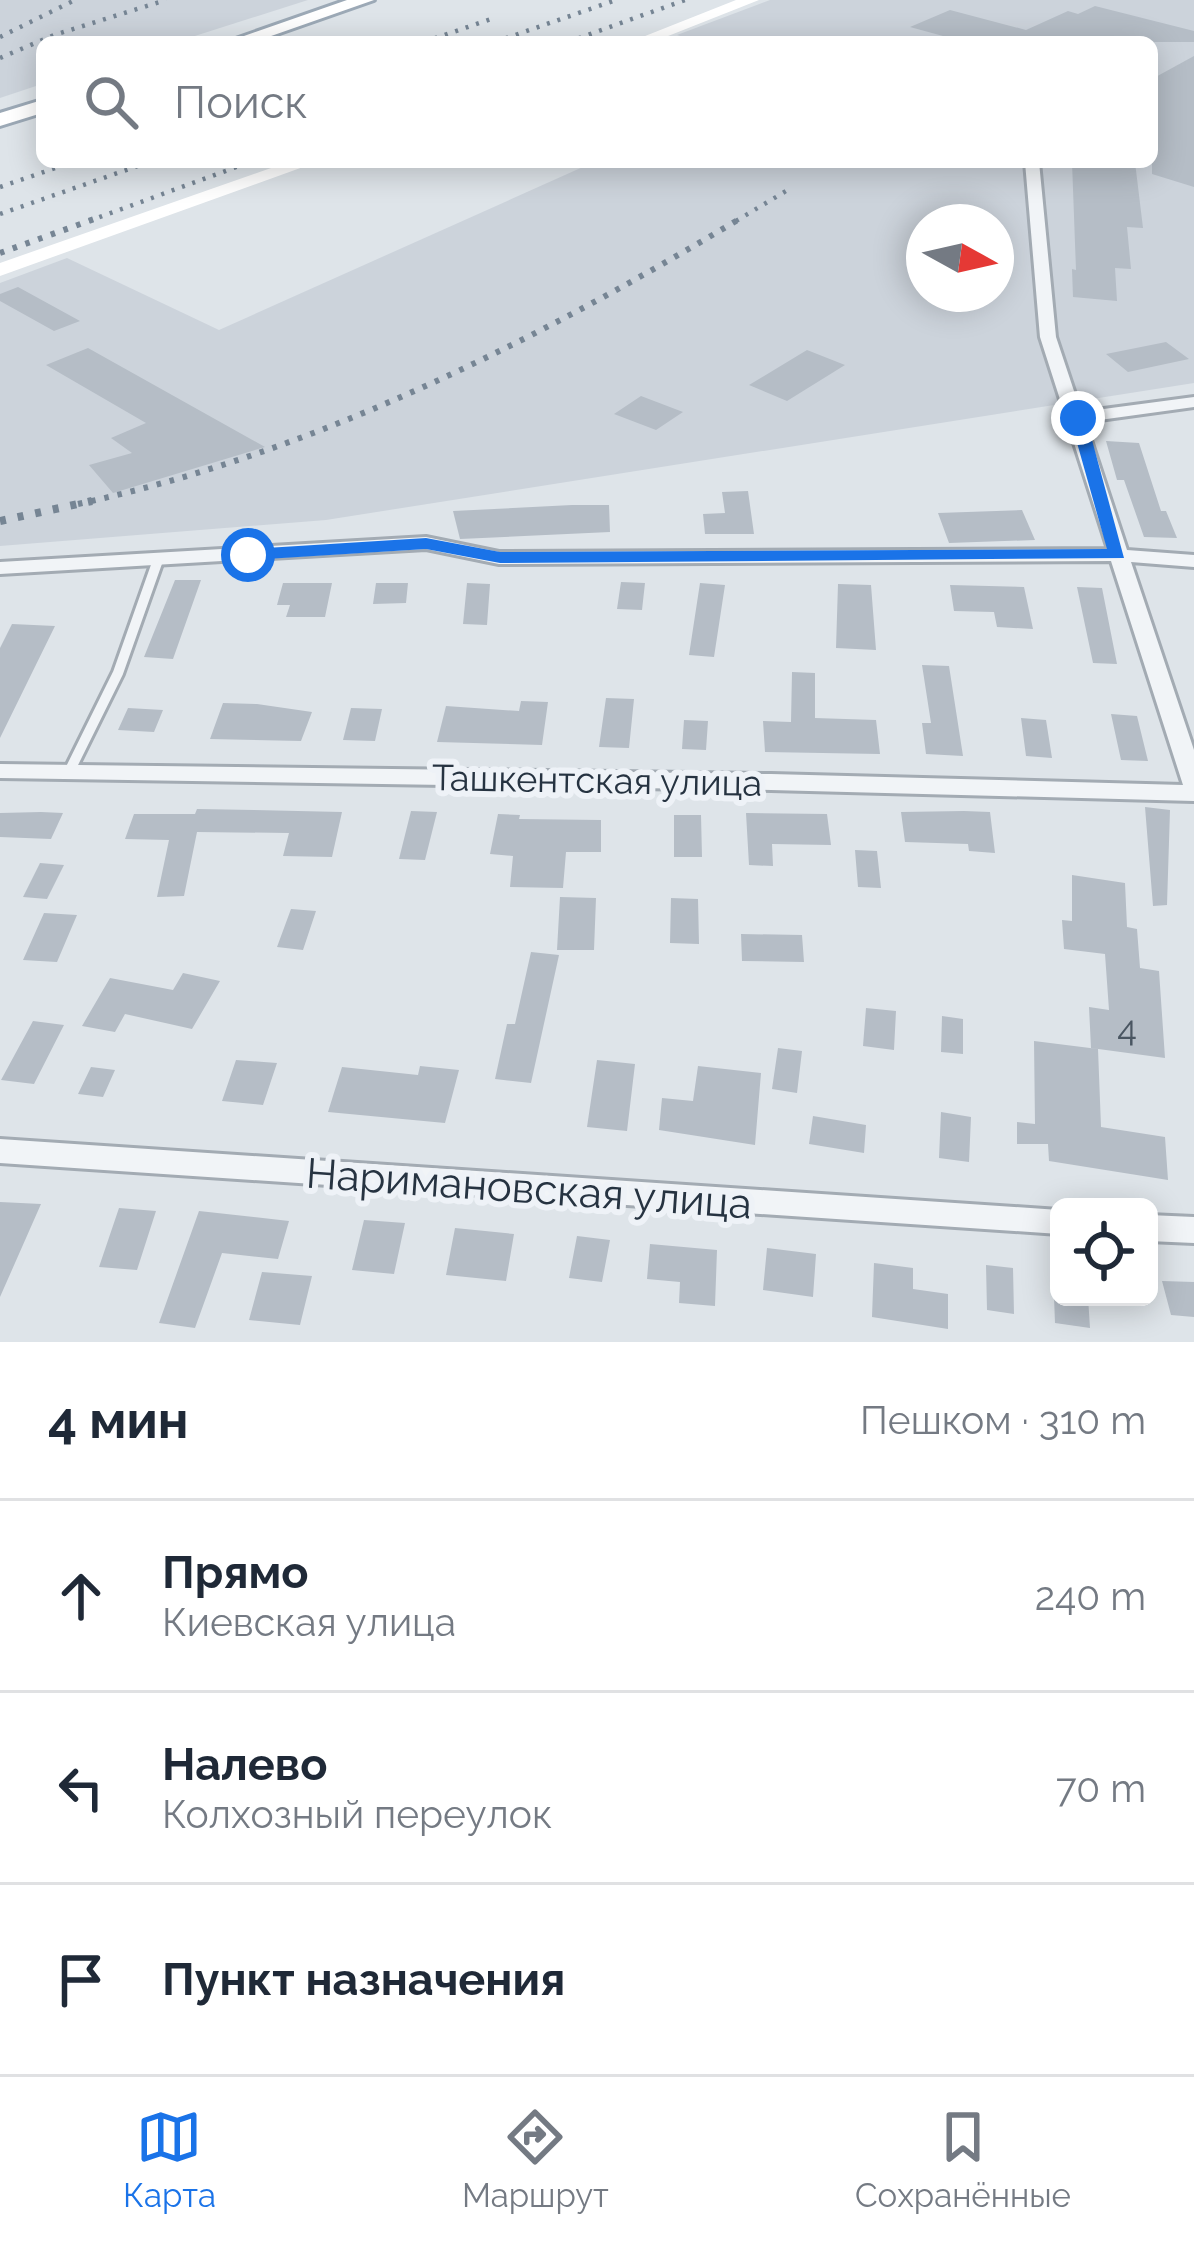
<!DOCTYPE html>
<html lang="ru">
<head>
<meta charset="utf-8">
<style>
  body { margin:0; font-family:Raleway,sans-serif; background:#f2f2f3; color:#1f2937 }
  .controls { position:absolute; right:36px; bottom:36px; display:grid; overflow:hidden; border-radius:18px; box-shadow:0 6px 30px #0003 }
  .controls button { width:108px; height:108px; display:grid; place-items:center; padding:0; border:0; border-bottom:3px solid #e0e1e3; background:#fff; color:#1f2937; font:60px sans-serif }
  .compass { position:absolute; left:906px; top:204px; width:108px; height:108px; border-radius:50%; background:#fff; box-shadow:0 6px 30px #0003; rotate:98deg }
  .stop { position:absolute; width:36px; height:36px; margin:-27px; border:9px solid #1a73e8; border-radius:50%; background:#fff }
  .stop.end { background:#1a73e8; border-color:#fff; box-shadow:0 3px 12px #0008 }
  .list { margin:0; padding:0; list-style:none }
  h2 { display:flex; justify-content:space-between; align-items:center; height:156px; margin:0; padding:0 48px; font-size:51px }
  h2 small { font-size:39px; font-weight:400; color:#747a83 }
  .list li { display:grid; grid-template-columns:78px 1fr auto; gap:36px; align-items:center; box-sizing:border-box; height:192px; padding:0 48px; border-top:3px solid #e0e1e3 }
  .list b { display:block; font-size:45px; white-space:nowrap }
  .list p { margin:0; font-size:39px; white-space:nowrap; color:#747a83 }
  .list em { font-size:39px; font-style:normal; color:#747a83 }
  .icon { flex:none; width:66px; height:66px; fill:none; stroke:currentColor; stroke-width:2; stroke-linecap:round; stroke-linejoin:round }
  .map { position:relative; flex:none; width:1194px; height:1342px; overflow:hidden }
  .search { position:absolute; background:#fff; box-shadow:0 6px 30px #0003; left:36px; right:36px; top:36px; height:132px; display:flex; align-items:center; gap:30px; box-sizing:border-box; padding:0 42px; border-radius:18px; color:#747a83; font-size:45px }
  .sheet { height:732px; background:#fff }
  nav { display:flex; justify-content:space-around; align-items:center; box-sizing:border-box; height:168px; border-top:3px solid #e0e1e3; background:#fff; font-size:33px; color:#747a83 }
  nav a { display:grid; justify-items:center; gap:6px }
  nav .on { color:#1a73e8 }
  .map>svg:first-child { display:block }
  .built { fill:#ccd3db; fill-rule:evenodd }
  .building { fill:#b5bdc6 }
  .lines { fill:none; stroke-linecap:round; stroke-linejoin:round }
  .lane-casing { stroke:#a3abb3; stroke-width:16 }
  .street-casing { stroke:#a3abb3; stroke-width:6 }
  .primary-casing { stroke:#9ca9b6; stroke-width:6 }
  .lane { stroke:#f1f4f7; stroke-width:10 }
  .street { fill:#f1f4f7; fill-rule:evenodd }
  .secondary { fill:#fff; fill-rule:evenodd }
  .primary { fill:#fff; fill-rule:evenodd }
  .rail-far2 { stroke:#768594; stroke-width:4.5; stroke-dasharray:3 8; stroke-linecap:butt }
  .rail-far1 { stroke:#768594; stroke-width:6; stroke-dasharray:4.5 9; stroke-linecap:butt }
  .rail { stroke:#768594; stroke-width:8; stroke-dasharray:6 12; stroke-linecap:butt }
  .route { fill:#1a73e8 }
  .labels { text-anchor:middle; stroke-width:12; stroke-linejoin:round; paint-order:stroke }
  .street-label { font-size:36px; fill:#263341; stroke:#eef2f7 }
  .near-number-label { font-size:36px; fill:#4a5662 }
  .near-street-label { font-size:42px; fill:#263341; stroke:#eef2f7 }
</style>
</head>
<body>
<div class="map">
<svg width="1194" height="1342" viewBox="0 0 1194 1342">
  <rect width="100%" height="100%" fill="#dee4e9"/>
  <path class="built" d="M0 0H308L176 42H42V84L0 98Z
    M770 0H1194V383L326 520 0 546V283L67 258 219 330 594 162H1152V42H698L677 35ZM924 222H996V294H924Z"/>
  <path class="building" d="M1095 6 1194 31V42H965L910 27 950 10 1026 30 1068 11 1078 14Z
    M1194 56V187L1152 174V79Z
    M1072 162H1135L1143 228 1127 227 1131 269 1115 268 1117 301 1073 297 1072 269 1076 270Z
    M18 287 80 321 54 331 0 301V294Z
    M1166 342 1189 359 1128 372 1106 354Z
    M88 348 265 447 113 493 89 465 132 453 111 438 146 423 46 365Z
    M807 350 845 365 787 401 749 385Z
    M641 396 683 412 656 430 614 414Z
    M1106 441 1139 443 1161 511H1166L1177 538 1144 537 1124 480H1117Z
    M748 491 754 534H705L703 514 725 513 722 492Z
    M572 505H609L610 532 460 539 453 511Z
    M1022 510 1035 540 949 543 938 513Z
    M175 580H201L173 659 144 657Z
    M621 582 645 583 642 610 617 609Z
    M283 583H332L325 617H286L290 605H277Z
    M376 583H408L406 603 373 604Z
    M467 583 490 584 487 625 463 624Z
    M700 583 725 585 714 657 689 655Z
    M838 584 871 585 876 650 836 648Z
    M950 585 1024 587 1033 629 997 627 994 612 954 611Z
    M1077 587 1102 588 1117 664 1093 663Z
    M12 624 55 626 0 738V648Z
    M922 665 949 666 963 756 926 754 922 723H931Z
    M792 672 815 673V718L876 720 880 754 765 752 763 721 791 722Z
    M606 698 634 699 629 748 599 747Z
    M521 701 548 702 542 745 437 742 446 706 519 711Z
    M223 703 257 704 312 712 301 741 210 739Z
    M128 708 163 710 154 732 118 730Z
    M351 708 382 709 375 741 343 740Z
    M1111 714 1137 716 1148 761 1121 760Z
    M1021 718 1046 720 1052 758 1026 756Z
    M684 720 708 721 706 750 682 749Z
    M1145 807 1170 810 1167 905 1153 906Z
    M197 809 254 810 342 812 332 857 283 856 289 833 197 832 184 896 157 897 169 840 125 839 134 814H195Z
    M411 811 437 812 425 860 399 859Z
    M964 811 990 812 995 853 969 851 968 844 905 842 901 812Z
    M41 812 63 813 51 839 0 837V813Z
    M746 813 827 814 831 845 772 844 773 866 749 865Z
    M498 814 520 815 519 819 601 820V852H566L563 888 510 887 513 856 490 854Z
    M674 815H701L702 857H674Z
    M855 850 877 851 881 888 858 887Z
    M40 863 64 865 47 899 23 897Z
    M1072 875 1125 883 1127 927 1137 929 1140 968 1159 971 1165 1058 1091 1048 1089 1007 1109 1010 1105 954 1064 949 1062 920 1072 921Z
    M560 897 596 898 594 950H557Z
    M671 898 698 899 699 944 670 943Z
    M291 909 316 911 303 950 277 947Z
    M44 913 77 915 57 962 23 960Z
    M741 934 802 935 804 962 742 961Z
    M531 952 559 955 531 1083 495 1079 507 1024H515Z
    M183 973 220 981 192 1029 125 1014 115 1032 82 1026 110 978 173 990Z
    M866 1008 896 1011 894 1050 863 1046Z
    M942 1016 963 1019V1054L941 1052Z
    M33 1021 64 1025 34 1084 1 1080Z
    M1034 1041 1098 1049 1101 1127 1165 1137 1168 1180 1049 1161 1048 1144H1017V1122L1035 1124Z
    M778 1048 802 1051 797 1093 772 1089Z
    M236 1060 277 1063 263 1105 222 1101Z
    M597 1060 635 1064 627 1131 587 1127Z
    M420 1066 459 1070 445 1123 328 1112 342 1067 418 1075Z
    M698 1066 761 1073 755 1145 659 1130 662 1098 693 1101Z
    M91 1067 115 1070 103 1097 78 1094Z
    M941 1112 971 1117 969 1162 939 1158Z
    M813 1116 866 1125 864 1153 809 1144Z
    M0 1202 41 1204 0 1297Z
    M119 1208 156 1211 137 1270 99 1267Z
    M199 1211 289 1221 278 1259 222 1253 195 1328 159 1323Z
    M364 1220 405 1223 394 1274 352 1270Z
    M455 1228 514 1234 506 1281 446 1275Z
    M577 1236 610 1240 602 1282 569 1278Z
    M650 1244 717 1250 715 1306 679 1303 680 1282 647 1279Z
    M767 1248 816 1254 813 1297 763 1290Z
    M874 1263 913 1268V1289L948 1294V1329L872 1317Z
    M986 1265 1013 1268 1014 1314 987 1310Z
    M262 1272 312 1276 300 1325 249 1320Z
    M1162 1281 1194 1282V1317L1171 1315Z
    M1054 1297H1088L1090 1328 1055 1323Z"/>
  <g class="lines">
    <defs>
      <path id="lane" d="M68 774 118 673 158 560"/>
      <path id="street" d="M1025 162H1039L1056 337 1081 412 1194 397V407L1085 422 1127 550 1194 555V567L1131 562 1194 750V801L771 790 0 778V764L771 774 1183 785 1111 561 499 564 426 549 0 574V562L426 537 499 552 1108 549 1040 337Z
        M0 1139 1059 1210V1234L0 1163Z
        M1149 1215 1194 1217V1243L1149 1241Z"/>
      <path id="primary" d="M347 0H374L254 42H227Z
        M42 100V113L0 126V113Z"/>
    </defs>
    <use href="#lane" class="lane-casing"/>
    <use href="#street" class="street-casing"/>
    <use href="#primary" class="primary-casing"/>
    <use href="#lane" class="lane"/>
    <use href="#street" class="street"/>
    <path class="secondary" d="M736 0H759L653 42H630Z
      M288 162H317L0 276V263Z"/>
    <use href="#primary" class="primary"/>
    <path class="rail-far2" d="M0 37 75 0
      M424 42 494 18
      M495 42 616 0
      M568 42 685 0
      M0 58 54 35 166 0
      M0 187 73 162
      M0 214 149 162
      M89 221 250 162
      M736 221 786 191"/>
    <path class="rail-far1" d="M0 253 97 218
      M78 504C314 453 536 341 741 218"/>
    <path class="rail" d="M0 521 92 501"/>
  </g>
  <path class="route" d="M1078 414 1086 418 1124 558 500 563 426 549 248 560 239 555 248 549 426 538 500 552 1107 549 1070 418Z"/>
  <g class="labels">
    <g class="street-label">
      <text transform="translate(597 780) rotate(1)" y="13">Ташкентская улица</text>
    </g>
    <g class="near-number-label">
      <text x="1127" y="1041">4</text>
    </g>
    <g class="near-street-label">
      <text transform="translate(529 1188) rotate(4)" y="15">Наримановская улица</text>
    </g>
  </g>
</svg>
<div class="controls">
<button><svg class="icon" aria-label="locate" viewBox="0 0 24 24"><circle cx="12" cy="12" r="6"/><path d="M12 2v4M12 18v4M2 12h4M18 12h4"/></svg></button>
</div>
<svg class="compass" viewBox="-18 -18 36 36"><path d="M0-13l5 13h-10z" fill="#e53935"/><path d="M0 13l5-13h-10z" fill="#747a83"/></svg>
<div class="stop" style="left:248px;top:555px"></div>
<div class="stop end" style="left:1078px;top:418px"></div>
<div class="search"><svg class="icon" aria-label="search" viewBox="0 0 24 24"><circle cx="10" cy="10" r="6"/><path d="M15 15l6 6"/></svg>Поиск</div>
</div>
<section class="sheet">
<h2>4 мин<small>Пешком · 310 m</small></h2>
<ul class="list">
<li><svg class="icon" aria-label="ahead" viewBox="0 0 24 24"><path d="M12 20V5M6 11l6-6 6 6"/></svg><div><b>Прямо</b><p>Киевская улица</p></div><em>240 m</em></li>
<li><svg class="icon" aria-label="left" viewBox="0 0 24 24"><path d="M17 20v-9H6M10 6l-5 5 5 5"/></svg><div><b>Налево</b><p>Колхозный переулок</p></div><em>70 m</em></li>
<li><svg class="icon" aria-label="arrive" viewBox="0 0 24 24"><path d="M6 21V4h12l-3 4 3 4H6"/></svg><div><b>Пункт назначения</b></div></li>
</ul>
</section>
<nav>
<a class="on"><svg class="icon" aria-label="map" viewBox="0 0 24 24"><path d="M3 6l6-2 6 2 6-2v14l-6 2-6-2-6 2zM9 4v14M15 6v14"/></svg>Карта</a>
<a><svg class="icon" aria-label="directions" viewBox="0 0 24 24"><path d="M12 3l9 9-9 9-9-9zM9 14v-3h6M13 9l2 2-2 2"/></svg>Маршрут</a>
<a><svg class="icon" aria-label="saved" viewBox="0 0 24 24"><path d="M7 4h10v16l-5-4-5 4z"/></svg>Сохранённые</a>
</nav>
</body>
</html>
